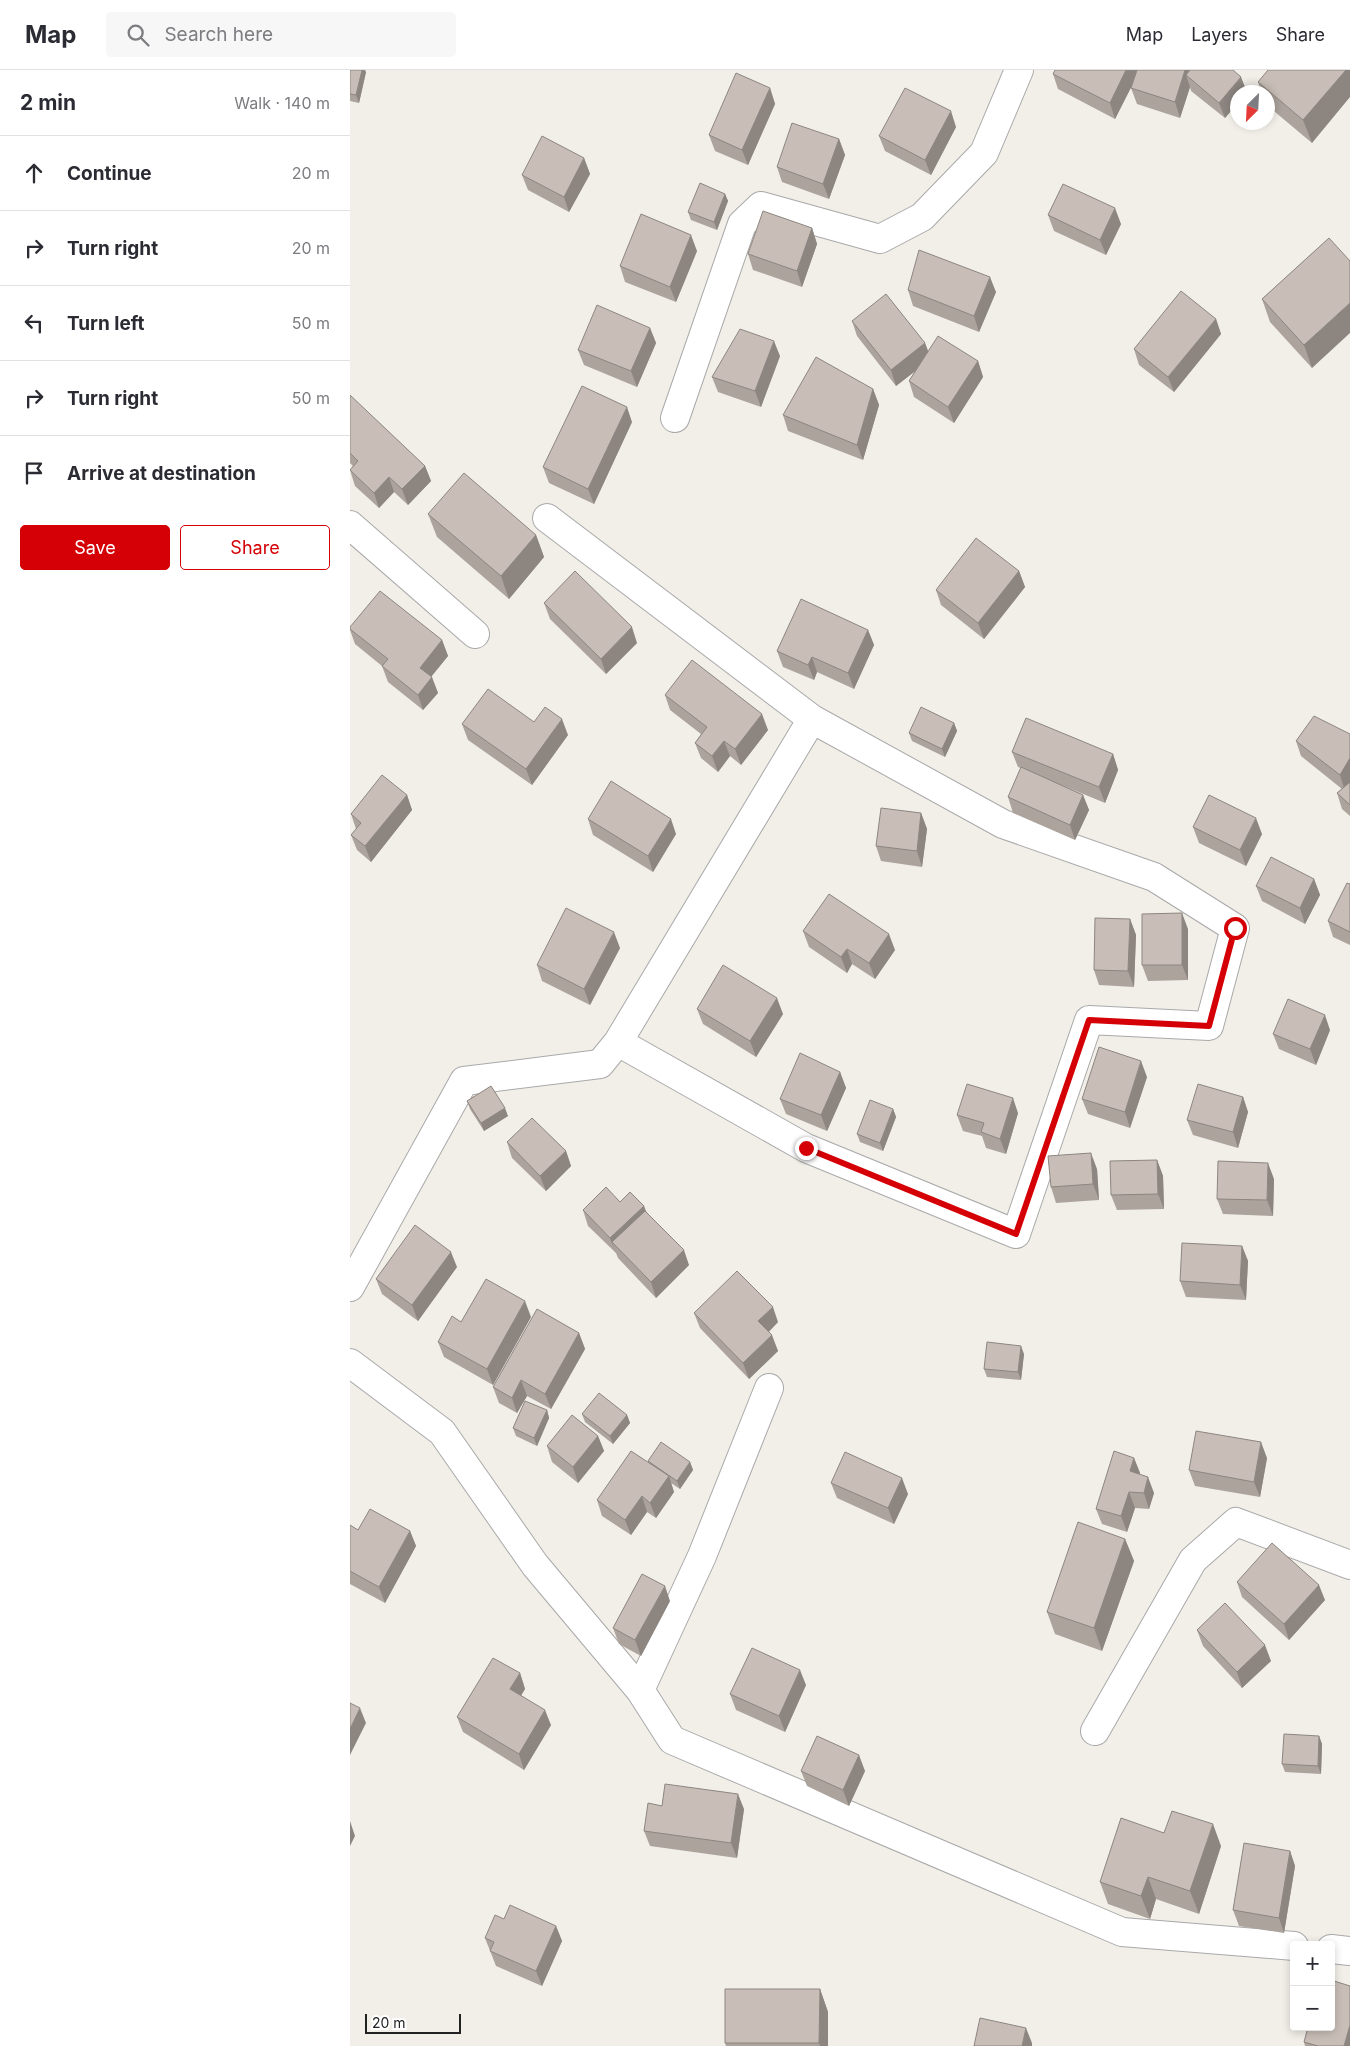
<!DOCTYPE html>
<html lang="en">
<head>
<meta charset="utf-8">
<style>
  body { margin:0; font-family:Inter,sans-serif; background:#f7f7f7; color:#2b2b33 }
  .controls { position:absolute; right:15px; bottom:15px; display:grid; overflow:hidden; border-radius:5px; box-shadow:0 2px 8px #0003 }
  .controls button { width:45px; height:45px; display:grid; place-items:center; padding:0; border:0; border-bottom:1px solid #e1e1e2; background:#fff; color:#2b2b33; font:25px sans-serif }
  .compass { position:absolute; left:880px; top:15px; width:45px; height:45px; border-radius:50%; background:#fff; box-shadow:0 2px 8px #0003; rotate:204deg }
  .scale { position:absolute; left:15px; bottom:12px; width:96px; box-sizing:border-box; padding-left:5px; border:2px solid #222; border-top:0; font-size:14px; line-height:18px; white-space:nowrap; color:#222; -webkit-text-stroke:4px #fff; paint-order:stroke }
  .stop { position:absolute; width:15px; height:15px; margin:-11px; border:4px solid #d40006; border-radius:50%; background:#fff }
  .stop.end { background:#d40006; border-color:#fff; box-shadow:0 1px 5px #0008 }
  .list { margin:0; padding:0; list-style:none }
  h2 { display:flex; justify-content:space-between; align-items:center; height:65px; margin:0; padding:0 20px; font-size:21px }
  h2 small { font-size:16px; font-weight:400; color:#7c7c81 }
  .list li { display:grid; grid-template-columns:32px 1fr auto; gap:15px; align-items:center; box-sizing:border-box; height:75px; padding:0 20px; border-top:1px solid #e1e1e2 }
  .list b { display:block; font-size:19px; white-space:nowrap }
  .list em { font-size:16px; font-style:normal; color:#7c7c81 }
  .actions { display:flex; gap:10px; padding:15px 20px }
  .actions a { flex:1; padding:11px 0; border:1px solid #d40006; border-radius:5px; text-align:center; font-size:18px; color:#d40006 }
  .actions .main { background:#d40006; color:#fff }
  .icon { flex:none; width:28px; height:28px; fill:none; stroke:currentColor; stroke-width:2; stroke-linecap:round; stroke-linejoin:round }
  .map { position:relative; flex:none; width:1000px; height:1976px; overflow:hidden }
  header { display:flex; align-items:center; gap:30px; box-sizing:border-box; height:70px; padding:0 25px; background:#fff; border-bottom:1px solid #e1e1e2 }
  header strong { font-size:24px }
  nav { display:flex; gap:28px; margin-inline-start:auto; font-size:18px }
  .search { width:350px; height:45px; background:#f7f7f7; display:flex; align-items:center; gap:12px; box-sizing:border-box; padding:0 18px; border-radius:5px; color:#7c7c81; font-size:19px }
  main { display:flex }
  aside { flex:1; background:#fff }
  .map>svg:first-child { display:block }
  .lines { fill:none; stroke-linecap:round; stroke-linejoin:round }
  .minor-casing { stroke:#a9a9a9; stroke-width:30 }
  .minor { stroke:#fff; stroke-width:28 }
  .wall { fill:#aca39d }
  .shaded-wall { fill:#8c8580 }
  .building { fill:#c8beb7; stroke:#8c8580 }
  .route { stroke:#d40006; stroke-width:6 }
</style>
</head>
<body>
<header>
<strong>Map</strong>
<div class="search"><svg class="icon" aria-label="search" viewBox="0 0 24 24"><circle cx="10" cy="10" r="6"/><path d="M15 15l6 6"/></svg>Search here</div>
<nav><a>Map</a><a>Layers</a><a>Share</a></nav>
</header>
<main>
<aside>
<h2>2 min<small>Walk · 140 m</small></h2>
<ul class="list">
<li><svg class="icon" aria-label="ahead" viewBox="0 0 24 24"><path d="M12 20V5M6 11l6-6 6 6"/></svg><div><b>Continue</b></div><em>20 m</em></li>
<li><svg class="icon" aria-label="right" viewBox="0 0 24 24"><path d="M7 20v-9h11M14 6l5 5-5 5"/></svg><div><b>Turn right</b></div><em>20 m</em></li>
<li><svg class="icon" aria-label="left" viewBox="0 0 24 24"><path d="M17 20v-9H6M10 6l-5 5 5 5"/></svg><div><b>Turn left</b></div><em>50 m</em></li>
<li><svg class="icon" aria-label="right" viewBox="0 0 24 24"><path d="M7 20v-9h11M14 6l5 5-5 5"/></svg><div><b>Turn right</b></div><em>50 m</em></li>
<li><svg class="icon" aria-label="arrive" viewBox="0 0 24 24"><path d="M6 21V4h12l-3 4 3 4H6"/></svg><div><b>Arrive at destination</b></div></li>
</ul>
<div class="actions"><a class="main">Save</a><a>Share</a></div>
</aside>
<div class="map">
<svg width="1000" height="1976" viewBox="0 0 1000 1976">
  <rect width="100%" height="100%" fill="#f2efe9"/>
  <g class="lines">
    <defs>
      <path id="minor" d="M325 348 392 154 411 136 530 169 572 147 634 83 669 0
        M197 448 462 649 653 754 804 807 885 858 859 956 739 950 666 1164 456 1078 268 972
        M0 455 125 564
        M0 1217 114 1011 250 994 268 972 462 649
        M0 1293 92 1362 185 1495 290 1620 322 1670 772 1862 944 1876
        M290 1620 352 1486 419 1318
        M745 1661 843 1490 886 1452 1000 1495
        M981 1879 1000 1881"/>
    </defs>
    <use href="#minor" class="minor-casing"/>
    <use href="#minor" class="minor"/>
  </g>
  <path class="wall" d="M0 0 16 2 9 33 0 31Z
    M1000 0 962 73 918 36V22H911L908 12Z
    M839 1 897 22 875 48 841 21 840 17 830 48 787 34 781 18 782 15 765 49 708 19 703 4Z
    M420 18 425 34 398 95 365 81 359 65Z
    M606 57 581 105 535 81 529 66Z
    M489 69 495 85 479 129 432 112 427 97Z
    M234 88 240 104 219 142 178 120 172 105Z
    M375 124 378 131 367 160 341 150 338 142Z
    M698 145 771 154 756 185 704 161Z
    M462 158 467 174 452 217 403 200 398 184Z
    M979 168 962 298 920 252 912 229Z
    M347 181 326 232 275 212 270 196Z
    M558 220 646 222 629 262 563 236Z
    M866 249 871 264 824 322 789 295 784 279Z
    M502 251 575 273 578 281 628 291 633 307 604 353 564 327 559 311 565 301 546 316 507 266Z
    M300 258 306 273 287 317 234 295 228 280Z
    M430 286 411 337 368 322 362 307Z
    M523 319 529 335 513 390 438 361 433 345Z
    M0 326 75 396 81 411 58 435 44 422 29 438 5 416 0 400 3 396 0 393Z
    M282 352 244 434 199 413 193 397Z
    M78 444 186 465 194 487 159 529 87 467Z
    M669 501 675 517 634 569 591 535 586 520Z
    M194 533 287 573 256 604 200 549Z
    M0 557 92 570 98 586 81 607 88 623 73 640 38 612 32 596 5 574 0 560Z
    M518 560 524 575 504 619 467 602 464 610 433 597 427 581Z
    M315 625 418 660 391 695 380 686 368 702 351 688 345 673 351 664 320 640Z
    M184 652 218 665 182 715 118 670 112 654Z
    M604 653 607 661 595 687 562 671 559 663Z
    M1000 664V746L992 739 987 723 992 719 951 686 946 671Z
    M662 682 763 684 768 700 755 733 709 714 733 725 739 740 725 770 663 743 658 727 671 698 668 697Z
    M57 725 62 740 21 792 7 780 1 765 6 759 1 744Z
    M571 743 577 759 572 797 531 791 526 776Z
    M238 749 326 764 303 802 243 765Z
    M843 757 912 764 896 796 849 773Z
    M964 809 970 825 955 854 912 831 906 816Z
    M1000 814V875L983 867 978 851Z
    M780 849 786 865 784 917 749 915 744 900Z
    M838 859V910L798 911 792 895Z
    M453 861 545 880 525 909 502 894 497 903 459 877Z
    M270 878 240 935 192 911 187 895Z
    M347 939 433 944 406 987 353 954Z
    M980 960 966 995 929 979 923 964Z
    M490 1002 496 1018 477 1061 436 1044 430 1029Z
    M797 1007 780 1058 738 1044 732 1029Z
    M893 1027 898 1042 888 1078 843 1065 837 1050Z
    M117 1031 158 1046 134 1061 120 1039Z
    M543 1039 546 1047 533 1081 510 1072 507 1064Z
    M668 1043 656 1084 636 1078 632 1066 613 1061 607 1045Z
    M157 1072 216 1081 221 1096 196 1121 162 1088Z
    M807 1090 813 1106 814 1139 767 1140 761 1125Z
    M747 1099 749 1130 706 1133 701 1117Z
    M924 1109 923 1146 873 1144 867 1129Z
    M270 1132 294 1136 296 1141 339 1195 306 1228 268 1188 266 1183 238 1156 233 1140Z
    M892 1176 898 1191 896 1230 836 1227 830 1211Z
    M107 1197 68 1251 32 1224 26 1209Z
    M344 1243 428 1252 419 1262 428 1281 399 1309 350 1258Z
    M181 1247 143 1315 94 1287 88 1272Z
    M229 1263 235 1279 201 1339 177 1326 167 1343 149 1333 143 1317Z
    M674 1284 671 1310 637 1307 634 1299Z
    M197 1340 199 1348 187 1376 166 1366 163 1358Z
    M232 1344 277 1345 280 1353 263 1374 235 1352Z
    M248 1366 254 1381 228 1413 202 1392 197 1376Z
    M784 1388 790 1403V1404L804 1423 799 1439 785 1438 777 1462 752 1454 746 1439Z
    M917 1388 910 1427 845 1416 839 1400Z
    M298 1391 340 1392 343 1400 330 1419 321 1413 324 1422 306 1448 297 1442 281 1465 252 1446 247 1430 298 1392Z
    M481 1413 558 1424 544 1454 487 1428Z
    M0 1455 8 1460 60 1461 66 1476 35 1533 0 1514Z
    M775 1469 784 1491 752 1581 705 1564 697 1542Z
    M887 1512 975 1530 939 1570 892 1527Z
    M320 1531 291 1586 269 1574 263 1558Z
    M847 1560 921 1591 892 1618 853 1576Z
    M170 1603 175 1619 171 1625 201 1655 174 1700 113 1662 107 1647Z
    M456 1615 435 1662 386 1640 380 1624Z
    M969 1666 972 1674 971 1704 935 1702 932 1694Z
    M451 1701H515L499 1736 457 1716Z
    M312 1736 394 1739 387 1788 300 1776 294 1761Z
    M814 1763 871 1776 849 1844 806 1829 800 1849 758 1834 750 1812Z
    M940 1781 945 1796 934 1863 889 1856 883 1840Z
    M154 1849 206 1856 212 1871 192 1916 146 1896 135 1868Z
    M470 1919 478 1942V1976H376L375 1973Z
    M954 1972 1000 1976H955Z"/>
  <path class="shaded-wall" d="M12 0H15L16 2 9 33 6 25Z
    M776 0H790L765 49 760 33Z
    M835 0H839L842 9 836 5 840 17 830 48 825 32Z
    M996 0H1000V27L962 73 953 50Z
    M891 7 897 22H888V33L875 48 869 33Z
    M420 18 425 34 398 95 392 80Z
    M601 41 606 57 581 105 575 90Z
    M489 69 495 85 479 129 473 114Z
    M234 88 240 104 219 142 214 127Z
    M375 124 378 131 367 160 364 152Z
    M765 138 771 154 756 185 750 170Z
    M462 158 467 174 452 217 447 201Z
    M341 165 347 181 326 232 320 217Z
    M640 207 646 222 629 262 624 246Z
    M1000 233V263L962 298 954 275Z
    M866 249 871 264 824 322 818 307Z
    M300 258 306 273 287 317 281 301Z
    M424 271 430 286 411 337 405 321Z
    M575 273 581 289 546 316 541 300Z
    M628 291 633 307 604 353 598 337Z
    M523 319 529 335 513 390 507 375Z
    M277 337 282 352 244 434 238 419Z
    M75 396 81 411 58 435 52 419Z
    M39 407 44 422 29 438 24 423Z
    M186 465 194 487 159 529 151 506Z
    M669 501 675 517 634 569 628 553Z
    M282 557 287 573 256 604 251 589Z
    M518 560 524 575 504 619 498 603Z
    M92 570 98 586 76 613 70 598Z
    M462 587 467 602 464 610 458 595Z
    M82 607 88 623 73 640 68 625Z
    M412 644 418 660 391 695 385 679Z
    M212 649 218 665 182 715 176 699Z
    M604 653 607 661 595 687 592 679Z
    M374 671 380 686 368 702 362 686Z
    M763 684 768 700 755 733 749 717Z
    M1000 688V713L995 721 990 705Z
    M57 725 62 740 21 792 15 776Z
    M733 725 739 740 725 770 720 755Z
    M571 743 577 759 572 797 567 781Z
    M906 748 912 764 896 796 890 780Z
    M321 749 326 764 303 802 298 786Z
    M964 809 970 825 955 854 950 838Z
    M832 843 838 859V910L832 895Z
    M780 849 786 865 784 917 778 901Z
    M264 862 270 878 240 935 234 919Z
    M539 864 545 880 525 909 519 893Z
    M497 879 502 894 497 903 491 887Z
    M427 928 433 944 406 987 400 971Z
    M975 945 980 960 966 995 960 979Z
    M791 991 797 1007 780 1058 775 1042Z
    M490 1002 496 1018 477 1061 471 1045Z
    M893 1027 898 1042 888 1078 883 1062Z
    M663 1028 668 1043 656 1084 650 1069Z
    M155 1038 158 1046 134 1061 131 1053Z
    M543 1039 546 1047 533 1081 530 1073Z
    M216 1081 221 1096 196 1121 190 1106Z
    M741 1083 747 1099 749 1130 743 1114Z
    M807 1090 813 1106 814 1139 808 1124Z
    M918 1093 924 1109 923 1146 917 1130Z
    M294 1136 299 1151 262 1172 266 1184 260 1168Z
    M892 1176 898 1191 896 1230 890 1215Z
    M334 1180 339 1195 306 1228 301 1212Z
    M101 1182 107 1197 68 1251 62 1235Z
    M175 1231 181 1247 143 1315 137 1299Z
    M423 1237 428 1252 414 1266 408 1251Z
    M229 1263 235 1279 201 1339 195 1324Z
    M422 1265 428 1281 399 1309 393 1293Z
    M671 1276 674 1284 671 1310 668 1302Z
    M171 1310 177 1326 167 1343 162 1328Z
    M197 1340 199 1348 187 1376 184 1368Z
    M277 1345 280 1353 263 1374 260 1366Z
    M248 1366 254 1381 228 1413 223 1397Z
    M911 1372 917 1388 910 1427 904 1412Z
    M784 1388 790 1403 786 1417 780 1401Z
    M340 1392 343 1400 330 1419 327 1411Z
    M319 1406 324 1422 306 1448 300 1433Z
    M798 1407 804 1423 799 1439 794 1423Z
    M552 1408 558 1424 544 1454 538 1438Z
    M779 1422 785 1438 777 1462 771 1446Z
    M292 1426 297 1442 281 1465 275 1450Z
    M60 1461 66 1476 35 1533 29 1517Z
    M775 1469 784 1491 752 1581 744 1558Z
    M969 1515 975 1530 939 1570 934 1554Z
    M315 1516 320 1531 291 1586 285 1570Z
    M915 1575 921 1591 892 1618 887 1602Z
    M450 1600 456 1615 435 1662 429 1646Z
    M170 1603 175 1619 166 1634 160 1619Z
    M10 1638 16 1653 0 1685V1659Z
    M195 1640 201 1655 174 1700 169 1684Z
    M969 1666 972 1674 971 1704 968 1696Z
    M509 1685 515 1701 499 1736 493 1720Z
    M388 1724 394 1739 387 1788 381 1773Z
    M0 1751 5 1766 0 1776Z
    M863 1754 871 1776 849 1844 840 1821Z
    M940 1781 945 1796 934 1863 929 1848Z
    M798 1807 806 1829 800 1849 791 1826Z
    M206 1856 212 1871 192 1916 186 1901Z
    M470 1919 478 1942V1976H470L469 1973Z
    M1000 1955V1976H994Z
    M676 1958 682 1973V1976H672Z"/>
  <path class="building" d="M0 0H12L6 25 0 24Z
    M705 0H776L760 33 703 4Z
    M787 0H835L825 32 781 18Z
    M840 0H883L891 7 869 33 836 5Z
    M918 0H996L953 50 908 12Z
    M386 3 420 18 392 80 359 65Z
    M555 18 601 41 575 90 529 66Z
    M442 53 489 69 473 114 427 97Z
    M192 66 234 88 214 127 172 105Z
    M350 113 375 124 364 152 338 142Z
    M713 114 765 138 750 170 698 145Z
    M413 141 462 158 447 201 398 184Z
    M291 144 341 165 320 217 270 196Z
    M979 168 1000 191V233L954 275 912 229Z
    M569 180 640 207 624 246 558 220Z
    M831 221 866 249 818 307 784 279Z
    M536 224 575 273 541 300 502 251Z
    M247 235 300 258 281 301 228 280Z
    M390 259 424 271 405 321 362 307Z
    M588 266 628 291 598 337 559 311Z
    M466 287 523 319 507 375 433 345Z
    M232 316 277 337 238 419 193 397Z
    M0 325 75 396 52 419 39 407 24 423 0 400 8 391 0 383Z
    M114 403 186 465 151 506 78 444Z
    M626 468 669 501 628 553 586 520Z
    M225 501 282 557 251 589 194 533Z
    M30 521 92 570 70 598 82 607 68 625 32 596 38 589 0 559V557Z
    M451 529 518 560 498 603 462 587 458 595 427 581Z
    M342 590 412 644 385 679 374 671 362 686 345 673 357 657 315 625Z
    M138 619 184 652 195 637 212 649 176 699 112 654Z
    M571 637 604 653 592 679 559 663Z
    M964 646 1000 664V688L990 705 946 671Z
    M676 648 763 684 749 717 662 682Z
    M671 697 733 725 720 755 658 727Z
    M32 705 57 725 15 776 1 765 11 753 1 744Z
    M261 711 321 749 298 786 238 749Z
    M1000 712V735L987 723Z
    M859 725 906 748 890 780 843 757Z
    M531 738 571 743 567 781 526 776Z
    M921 787 964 809 950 838 906 816Z
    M997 813 1000 814V862L978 851Z
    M479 824 539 864 519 893 497 879 491 887 453 861Z
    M216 838 264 862 234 919 187 895Z
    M832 843V895H792V844Z
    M745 848 780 849 778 901 744 900Z
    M373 895 427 928 400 971 347 939Z
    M938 929 975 945 960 979 923 964Z
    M749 977 791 991 775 1042 732 1029Z
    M450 983 490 1002 471 1045 430 1029Z
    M617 1014 663 1028 650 1069 631 1062 634 1053 607 1045Z
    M848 1014 893 1027 883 1062 837 1050Z
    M141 1016 155 1038 131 1053 117 1031Z
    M520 1030 543 1039 530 1073 507 1064Z
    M182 1048 216 1081 190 1106 157 1072Z
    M741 1083 743 1114 701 1117 698 1086Z
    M807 1090 808 1124 761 1125 760 1091Z
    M868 1091 918 1093 917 1130 867 1129Z
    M256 1117 270 1132 280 1122 294 1136 260 1168 233 1140Z
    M295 1141 334 1180 301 1212 262 1172Z
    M65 1155 101 1182 62 1235 26 1209Z
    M832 1173 892 1176 890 1215 830 1211Z
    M387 1201 423 1237 408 1251 422 1265 393 1293 344 1243Z
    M136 1209 175 1231 137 1299 88 1272 102 1246 111 1252Z
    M187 1239 229 1263 195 1324 171 1310 162 1328 143 1317Z
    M637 1272 671 1276 668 1302 634 1299Z
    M249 1323 277 1345 260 1366 232 1344Z
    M175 1331 197 1340 184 1368 163 1358Z
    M222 1345 248 1366 223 1397 197 1376Z
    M846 1361 911 1372 904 1412 839 1400Z
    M311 1372 340 1392 327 1411 298 1391Z
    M281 1381 319 1406 300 1433 292 1426 275 1450 247 1430Z
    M764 1381 784 1388 780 1401 798 1407 794 1423 779 1422 771 1446 746 1439Z
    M495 1382 552 1408 538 1438 481 1413Z
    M20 1439 60 1461 29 1517 0 1501V1455L8 1460Z
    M728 1452 775 1469 744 1558 697 1542Z
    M922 1473 969 1515 934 1554 887 1512Z
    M292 1504 315 1516 285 1570 263 1558Z
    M875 1533 915 1575 887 1602 847 1560Z
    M402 1578 450 1600 429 1646 380 1624Z
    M143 1588 170 1603 160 1619 195 1640 169 1684 107 1647Z
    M0 1633 10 1638 0 1659Z
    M934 1664 969 1666 968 1696 932 1694Z
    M467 1666 509 1685 493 1720 451 1701Z
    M315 1714 388 1724 381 1773 294 1761 298 1733 312 1736Z
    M822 1741 863 1754 840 1821 798 1807 791 1826 750 1812 771 1748 814 1763Z
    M894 1773 940 1781 929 1848 883 1840Z
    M160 1835 206 1856 186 1901 140 1881 144 1872 135 1868 145 1845 154 1849Z
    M981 1910 1000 1916V1955L994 1976H968L954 1972 958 1957H981Z
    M375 1919H470L469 1973H375Z
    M630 1948 676 1958 672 1976H624Z"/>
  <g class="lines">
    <path class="route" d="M456 1078 666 1164 739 950 859 956 885 858"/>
  </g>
</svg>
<div class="controls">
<button>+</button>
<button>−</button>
</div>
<svg class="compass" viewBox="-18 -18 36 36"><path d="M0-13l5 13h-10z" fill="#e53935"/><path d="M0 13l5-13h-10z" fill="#7c7c81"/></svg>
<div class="scale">20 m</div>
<div class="stop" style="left:885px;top:858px"></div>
<div class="stop end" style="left:456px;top:1078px"></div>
</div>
</main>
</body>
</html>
